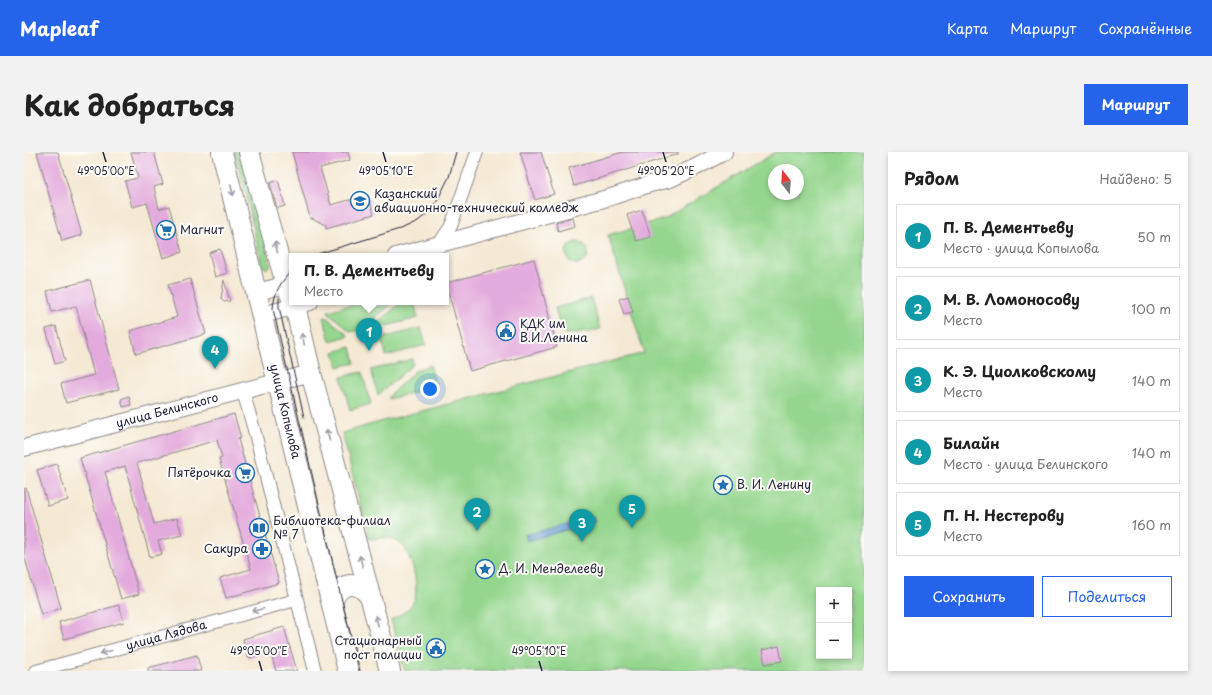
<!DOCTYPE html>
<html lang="ru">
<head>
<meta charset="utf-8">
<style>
  body { margin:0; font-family:"Playpen Sans",sans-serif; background:#f2f2f2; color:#222 }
  .controls { position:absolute; right:12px; bottom:12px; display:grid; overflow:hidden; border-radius:0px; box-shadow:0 2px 6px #0003 }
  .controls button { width:36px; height:36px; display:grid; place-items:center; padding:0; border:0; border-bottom:1px solid #e0e0e0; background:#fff; color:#222; font:20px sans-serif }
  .compass { position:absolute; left:744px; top:12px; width:36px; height:36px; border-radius:50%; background:#fff; box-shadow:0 2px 6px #0003; rotate:343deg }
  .you { position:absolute; left:406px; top:237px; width:14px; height:14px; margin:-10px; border:3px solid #fff; border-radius:50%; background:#1a73e8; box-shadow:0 0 0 6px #1a73e833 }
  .badge { display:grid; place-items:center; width:26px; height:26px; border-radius:50%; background:#2563eb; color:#fff; font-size:13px; font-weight:700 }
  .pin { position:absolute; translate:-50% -33px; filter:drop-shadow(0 1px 2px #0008) }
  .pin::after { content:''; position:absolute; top:21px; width:14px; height:12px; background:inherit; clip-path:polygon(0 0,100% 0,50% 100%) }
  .popup { position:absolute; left:265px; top:101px; width:160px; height:52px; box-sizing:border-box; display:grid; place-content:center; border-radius:0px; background:#fff; filter:drop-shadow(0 1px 3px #0005); font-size:13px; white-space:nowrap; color:#767676 }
  .popup b { font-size:15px; color:#222 }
  .popup::after { content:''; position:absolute; left:50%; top:100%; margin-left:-8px; border:8px solid transparent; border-top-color:#fff }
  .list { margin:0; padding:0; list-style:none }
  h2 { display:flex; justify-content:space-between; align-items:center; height:52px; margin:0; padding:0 16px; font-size:17px }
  h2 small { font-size:13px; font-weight:400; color:#767676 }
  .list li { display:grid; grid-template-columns:26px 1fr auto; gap:12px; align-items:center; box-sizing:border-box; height:64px; margin:0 8px 8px; padding:0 8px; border:1px solid #e0e0e0; border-radius:0px }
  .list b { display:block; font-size:15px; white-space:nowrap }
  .list p { margin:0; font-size:13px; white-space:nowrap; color:#767676 }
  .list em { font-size:13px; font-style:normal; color:#767676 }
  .actions { display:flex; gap:8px; padding:12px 16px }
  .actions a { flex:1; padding:9px 0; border:1px solid #2563eb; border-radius:0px; text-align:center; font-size:14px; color:#2563eb }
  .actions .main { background:#2563eb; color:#fff }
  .map { position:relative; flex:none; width:840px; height:519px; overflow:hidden; border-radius:0px }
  header { display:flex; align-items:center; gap:24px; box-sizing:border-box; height:56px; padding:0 20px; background:#2563eb; color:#fff }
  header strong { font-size:19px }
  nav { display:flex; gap:22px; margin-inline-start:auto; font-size:14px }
  .intro { display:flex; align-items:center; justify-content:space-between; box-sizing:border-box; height:96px; padding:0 24px }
  h1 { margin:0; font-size:28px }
  .button { padding:10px 18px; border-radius:0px; background:#2563eb; color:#fff; font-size:14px; font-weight:700 }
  main { display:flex; gap:24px; padding:0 24px }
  aside { flex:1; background:#fff; border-radius:0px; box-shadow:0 2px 6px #0003 }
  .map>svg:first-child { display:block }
  .green { fill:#94d68e; stroke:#5b7c64; fill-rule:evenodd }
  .water { fill:#67a0d6; stroke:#446188 }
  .building { fill:#e3abdd }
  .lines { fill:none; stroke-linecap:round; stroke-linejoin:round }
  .minor-casing { stroke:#8b8687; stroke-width:14 }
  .tertiary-casing { stroke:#8b8687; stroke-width:18 }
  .primary-casing { stroke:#8b8687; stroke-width:22 }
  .minor { stroke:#fff; stroke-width:12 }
  .tertiary { stroke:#fff; stroke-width:16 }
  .primary { stroke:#fff; stroke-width:20 }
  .tram { stroke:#22223b; stroke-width:1 }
  .oneway { stroke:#9c9ca7 }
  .ticks { fill:none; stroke:#22223b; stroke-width:1.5 }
  .labels { text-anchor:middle; stroke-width:4; stroke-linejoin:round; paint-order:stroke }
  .poi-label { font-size:12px; fill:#22223b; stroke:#fdfcf7; text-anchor:start }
  .street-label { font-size:12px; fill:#22223b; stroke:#fdfcf7 }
  .ticks-label { font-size:10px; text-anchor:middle; fill:#22223b; stroke:#fdfcf7; stroke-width:4; stroke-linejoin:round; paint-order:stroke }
</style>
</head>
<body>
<header>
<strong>Mapleaf</strong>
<nav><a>Карта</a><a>Маршрут</a><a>Сохранённые</a></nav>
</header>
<div class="intro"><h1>Как добраться</h1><a class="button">Маршрут</a></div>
<main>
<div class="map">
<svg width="840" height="519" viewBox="0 0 840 519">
  <rect width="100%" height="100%" fill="#fdfcf7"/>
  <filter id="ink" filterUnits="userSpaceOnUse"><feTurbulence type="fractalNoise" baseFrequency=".025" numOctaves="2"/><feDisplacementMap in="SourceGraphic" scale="8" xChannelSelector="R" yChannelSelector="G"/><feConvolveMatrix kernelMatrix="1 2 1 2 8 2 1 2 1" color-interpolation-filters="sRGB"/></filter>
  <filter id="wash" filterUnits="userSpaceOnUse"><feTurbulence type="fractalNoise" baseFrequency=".012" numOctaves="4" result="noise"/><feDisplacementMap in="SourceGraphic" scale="16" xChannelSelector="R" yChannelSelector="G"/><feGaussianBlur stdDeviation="0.9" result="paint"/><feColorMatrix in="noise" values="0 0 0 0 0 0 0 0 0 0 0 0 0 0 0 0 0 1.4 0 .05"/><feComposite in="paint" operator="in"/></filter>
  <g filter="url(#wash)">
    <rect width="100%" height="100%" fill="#f4e9d3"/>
    <path class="green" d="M210 0H218L246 110V114L243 117 238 114 222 42Z
      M752 0H840V519H381L367 468C376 463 385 459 390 448 396 436 387 401 378 393 375 390 367 386 364 386 358 385 351 387 345 387L318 281 359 269 620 201 584 83 640 67ZM750 18H774V42H750ZM795 438H825V504H795Z
      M542 101a11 11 0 1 1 22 0a11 11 0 1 1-22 0Z
      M567 146 576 177 563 181 561 179 550 182H541L536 175 531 156Z
      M336 150H369L350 168 340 170 341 176 327 180 305 161 304 159Z
      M377 150H390L394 166 354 176 353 172Z
      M302 165 323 182 324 184 306 189 300 166Z
      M397 176 402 193 362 204 358 186Z
      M327 195 331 211 314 215 310 200Z
      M388 207 389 212 354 243 347 218Z
      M406 213 412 234 365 247V244L392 218Z
      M338 220 347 252 326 258 317 225Z"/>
    <path class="water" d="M569 365 571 370 503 389 501 383Z"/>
    <g id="blocks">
      <path class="building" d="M13 0H34L58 83 38 89Z
        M107 0H130L139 32 130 35 135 57 145 54 158 100 139 106 123 51 108 55 101 29 114 26Z
        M268 0H324L326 8 296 16 307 53 344 43 350 62 302 76V73L288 66H286Z
        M496 0H517L530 42 511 48Z
        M599 0H654V2L550 34 545 16Z
        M254 28 261 54 253 56 246 31Z
        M618 58 627 85 612 89 603 63Z
        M549 66 551 74 534 79 532 71Z
        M196 97 203 121 191 125 185 101Z
        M510 107 533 195 446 219 422 131Z
        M166 127 182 182 112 202 106 179 153 165 144 133Z
        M66 128 95 237 42 251 37 232 70 223 52 154 28 160 23 139Z
        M200 128 206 149 200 150 197 147Z
        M604 144 609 160 600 162 595 147Z
        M32 174 41 209 31 212 22 177Z
        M105 244 107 253 99 255 97 247Z
        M210 262 217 286 214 287 255 431 202 446 196 426 227 417 195 307 198 306 193 288 113 311 130 372 153 366 158 383 134 389 138 402 126 405 101 314 81 320 115 442 97 447 56 306Z
        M33 312 44 348 24 354 13 318Z
        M2 336 37 456 17 463 0 403V337Z
        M95 453 100 470 40 487 35 470Z
        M260 475 273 519H252L246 500 224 506 219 487Z
        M414 492 416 500 409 502 406 494Z
        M755 494 758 509 741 512 738 498Z
        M173 503 177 519H124V516Z"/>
    </g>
  </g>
  <g filter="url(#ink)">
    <use href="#blocks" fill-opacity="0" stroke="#8b8687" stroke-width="1"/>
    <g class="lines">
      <defs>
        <g id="minor">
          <path d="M414 93 427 74 453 0"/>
          <path d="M219 239 232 285 291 519"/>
          <path id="s1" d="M12 519 272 448"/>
        </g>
        <g id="tertiary">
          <path d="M372 104 587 45 626 32 646 27 672 15 700 0"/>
          <path d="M233 140 268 131"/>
          <path d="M239 163 286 150"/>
          <path id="s2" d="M0 296 287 221"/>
        </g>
        <g id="primary">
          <path id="s3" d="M198 0C241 173 281 346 324 519"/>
          <path d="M225 0 262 132 268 146"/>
          <path d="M270 150 287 221 366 519"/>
          <path d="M309 457C307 431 335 424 347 447"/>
        </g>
      </defs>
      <use href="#minor" class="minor-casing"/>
      <use href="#tertiary" class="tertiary-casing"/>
      <use href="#primary" class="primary-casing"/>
      <use href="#minor" class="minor"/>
      <use href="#tertiary" class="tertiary"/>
      <use href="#primary" class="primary"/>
      <path class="tram" d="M287 104 379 76 394 69 404 61 412 51 425 25 432 0
        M268 118C257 130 250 140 249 157L315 437 336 519
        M255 146V155L280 265"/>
    </g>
    <defs><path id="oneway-shaft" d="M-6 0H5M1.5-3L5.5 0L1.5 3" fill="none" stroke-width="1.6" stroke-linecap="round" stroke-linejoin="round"/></defs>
    <g class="oneway">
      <use href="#oneway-shaft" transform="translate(208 38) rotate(76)"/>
      <use href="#oneway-shaft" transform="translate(252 95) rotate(-105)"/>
      <use href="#oneway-shaft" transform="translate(279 187) rotate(-103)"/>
      <use href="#oneway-shaft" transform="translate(304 283) rotate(-105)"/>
      <use href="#oneway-shaft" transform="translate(337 409) rotate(-105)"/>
      <use href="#oneway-shaft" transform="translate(234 458) rotate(165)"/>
      <use href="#oneway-shaft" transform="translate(353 469) rotate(-105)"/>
      <use href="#oneway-shaft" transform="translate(82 500) rotate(165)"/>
    </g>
  </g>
  <path class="ticks" d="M79 0 82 10M359 0 362 10M639 0 642 10M235 509 238 519M515 509 518 519"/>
  <defs>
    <symbol id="university-ring" viewBox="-11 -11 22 22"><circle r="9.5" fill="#fdfcf7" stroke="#1f6fb2" stroke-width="1.5"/><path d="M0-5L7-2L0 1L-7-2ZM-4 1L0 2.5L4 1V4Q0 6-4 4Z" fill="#1f6fb2"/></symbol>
    <symbol id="supermarket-ring" viewBox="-11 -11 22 22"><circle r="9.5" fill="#fdfcf7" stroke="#1f6fb2" stroke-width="1.5"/><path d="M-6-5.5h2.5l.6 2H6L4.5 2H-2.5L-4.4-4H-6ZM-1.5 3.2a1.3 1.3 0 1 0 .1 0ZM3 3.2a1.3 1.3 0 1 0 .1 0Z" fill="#1f6fb2"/></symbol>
    <symbol id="civic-ring" viewBox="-11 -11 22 22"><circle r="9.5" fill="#fdfcf7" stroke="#1f6fb2" stroke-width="1.5"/><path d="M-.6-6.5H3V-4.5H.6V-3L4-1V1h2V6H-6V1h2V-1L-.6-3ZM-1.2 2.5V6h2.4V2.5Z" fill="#1f6fb2"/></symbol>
    <symbol id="sight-ring" viewBox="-11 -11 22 22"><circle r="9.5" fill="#fdfcf7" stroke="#1f6fb2" stroke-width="1.5"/><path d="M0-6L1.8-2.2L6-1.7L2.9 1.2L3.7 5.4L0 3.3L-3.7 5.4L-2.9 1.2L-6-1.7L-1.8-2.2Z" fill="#1f6fb2"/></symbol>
    <symbol id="library-ring" viewBox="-11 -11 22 22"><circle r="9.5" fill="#fdfcf7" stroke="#1f6fb2" stroke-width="1.5"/><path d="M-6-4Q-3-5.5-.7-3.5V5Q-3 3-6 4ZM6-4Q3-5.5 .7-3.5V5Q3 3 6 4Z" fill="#1f6fb2"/></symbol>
    <symbol id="pharmacy-ring" viewBox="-11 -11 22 22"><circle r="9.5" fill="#fdfcf7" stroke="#1f6fb2" stroke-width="1.5"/><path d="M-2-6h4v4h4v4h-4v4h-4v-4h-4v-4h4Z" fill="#1f6fb2"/></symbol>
  </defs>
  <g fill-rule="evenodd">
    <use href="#university-ring" x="325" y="38" width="22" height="22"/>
    <use href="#supermarket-ring" x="131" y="67" width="22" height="22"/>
    <use href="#civic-ring" x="471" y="168" width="22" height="22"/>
    <use href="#supermarket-ring" x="210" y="310" width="22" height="22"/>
    <use href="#sight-ring" x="688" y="322" width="22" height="22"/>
    <use href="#library-ring" x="224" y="365" width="22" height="22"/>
    <use href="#pharmacy-ring" x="227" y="386" width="22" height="22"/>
    <use href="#sight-ring" x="450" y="406" width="22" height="22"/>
    <use href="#civic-ring" x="401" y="485" width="22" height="22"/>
  </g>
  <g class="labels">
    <g class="poi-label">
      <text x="350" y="46">Казанский<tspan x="350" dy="14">авиационно-технический колледж</tspan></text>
      <text x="156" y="82">Магнит</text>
      <text x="496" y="176">КДК им<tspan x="496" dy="14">В.И.Ленина</tspan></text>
      <text x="207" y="325" text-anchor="end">Пятёрочка</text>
      <text x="713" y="337">В. И. Ленину</text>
      <text x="249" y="373">Библиотека-филиал<tspan x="249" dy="14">№ 7</tspan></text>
      <text x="224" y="401" text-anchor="end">Сакура</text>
      <text x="475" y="421">Д. И. Менделееву</text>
      <text x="398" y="493" text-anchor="end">Стационарный<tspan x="398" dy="14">пост полиции</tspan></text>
    </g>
    <g class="street-label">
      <text dy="4" stroke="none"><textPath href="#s2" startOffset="148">улица Белинского</textPath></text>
      <text dy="4" stroke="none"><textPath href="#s3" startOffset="267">улица Копылова</textPath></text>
      <text dy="4" stroke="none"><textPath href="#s1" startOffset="135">улица Лядова</textPath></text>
    </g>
  </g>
  <g class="ticks-label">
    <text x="82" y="23">49°05'00"E</text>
    <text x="362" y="23">49°05'10"E</text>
    <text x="642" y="23">49°05'20"E</text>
    <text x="235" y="503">49°05'00"E</text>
    <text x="515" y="503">49°05'10"E</text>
  </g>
</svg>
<div class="controls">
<button>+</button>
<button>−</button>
</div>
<svg class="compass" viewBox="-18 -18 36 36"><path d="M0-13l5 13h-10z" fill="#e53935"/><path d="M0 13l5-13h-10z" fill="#767676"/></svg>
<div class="you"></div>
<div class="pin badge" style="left:345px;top:199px;background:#0f9aa8">1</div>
<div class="popup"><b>П. В. Дементьеву</b>Место</div>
<div class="pin badge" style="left:453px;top:379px;background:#0f9aa8">2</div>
<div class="pin badge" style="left:558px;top:390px;background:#0f9aa8">3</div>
<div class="pin badge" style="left:191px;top:217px;background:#0f9aa8">4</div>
<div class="pin badge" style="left:608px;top:376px;background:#0f9aa8">5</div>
</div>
<aside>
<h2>Рядом<small>Найдено: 5</small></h2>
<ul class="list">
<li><span class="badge" style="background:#0f9aa8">1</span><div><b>П. В. Дементьеву</b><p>Место · улица Копылова</p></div><em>50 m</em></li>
<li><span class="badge" style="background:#0f9aa8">2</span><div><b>М. В. Ломоносову</b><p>Место</p></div><em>100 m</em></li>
<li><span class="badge" style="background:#0f9aa8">3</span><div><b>К. Э. Циолковскому</b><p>Место</p></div><em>140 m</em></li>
<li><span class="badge" style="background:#0f9aa8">4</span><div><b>Билайн</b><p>Место · улица Белинского</p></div><em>140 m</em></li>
<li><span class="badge" style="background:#0f9aa8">5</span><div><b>П. Н. Нестерову</b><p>Место</p></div><em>160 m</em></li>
</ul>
<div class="actions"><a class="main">Сохранить</a><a>Поделиться</a></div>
</aside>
</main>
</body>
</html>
